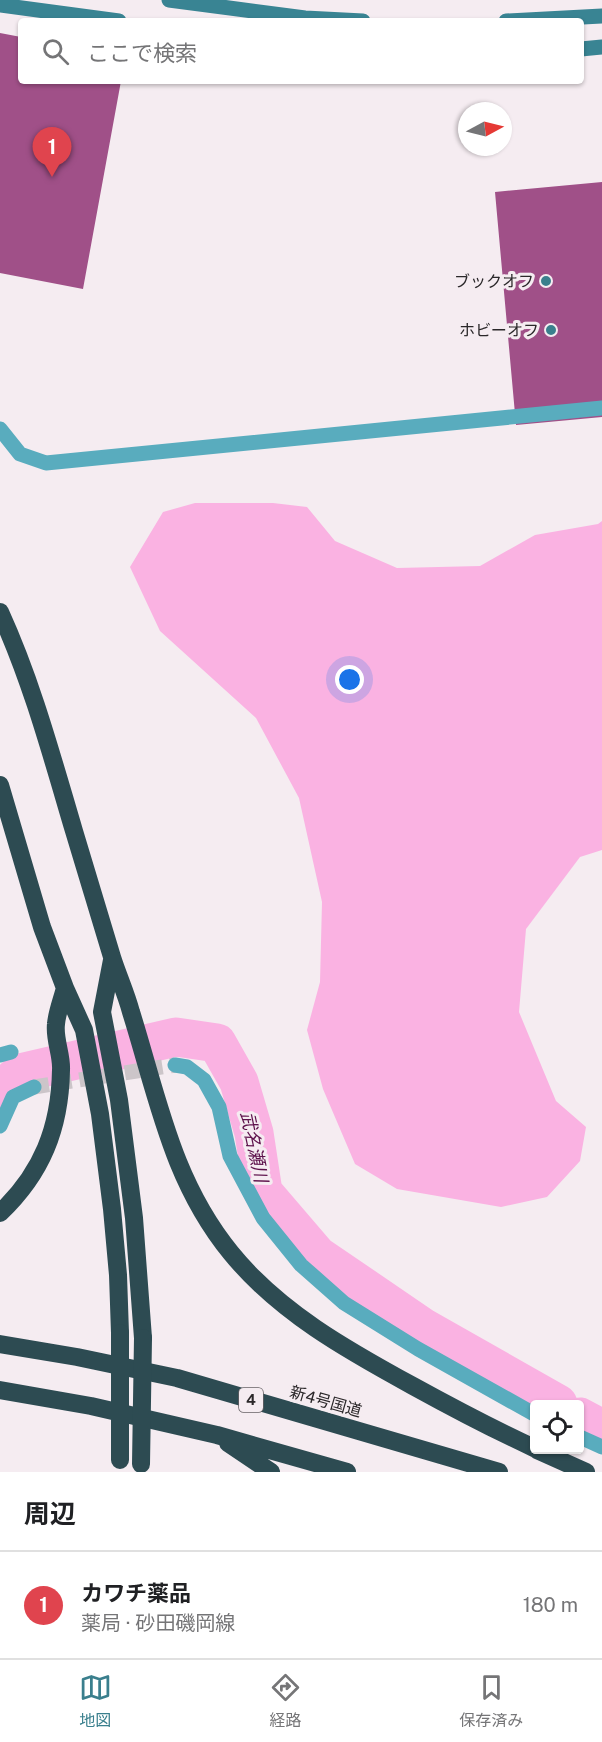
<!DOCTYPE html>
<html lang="ja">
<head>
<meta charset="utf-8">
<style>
  body { margin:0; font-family:"Public Sans","Noto Sans JP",sans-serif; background:#f6f6f6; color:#202124 }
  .controls { position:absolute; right:18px; bottom:18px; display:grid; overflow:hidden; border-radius:6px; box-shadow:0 2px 4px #0004 }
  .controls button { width:54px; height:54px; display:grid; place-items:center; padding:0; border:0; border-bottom:2px solid #e0e0e0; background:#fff; color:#202124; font:30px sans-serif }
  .compass { position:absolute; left:458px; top:102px; width:54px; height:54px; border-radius:50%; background:#fff; box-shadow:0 2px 4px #0004; rotate:83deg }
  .you { position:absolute; left:350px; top:680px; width:21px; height:21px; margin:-15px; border:4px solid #fff; border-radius:50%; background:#1a73e8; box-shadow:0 0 0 9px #1a73e833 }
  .badge { display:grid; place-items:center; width:39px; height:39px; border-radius:50%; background:#3a7f8d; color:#fff; font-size:20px; font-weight:700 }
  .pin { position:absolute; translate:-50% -50px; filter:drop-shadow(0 2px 3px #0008) }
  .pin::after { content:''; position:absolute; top:32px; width:21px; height:18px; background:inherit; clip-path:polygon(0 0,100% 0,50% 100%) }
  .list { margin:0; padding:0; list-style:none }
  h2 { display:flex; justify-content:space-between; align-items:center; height:78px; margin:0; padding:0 24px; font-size:26px }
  h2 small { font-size:20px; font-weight:400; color:#757577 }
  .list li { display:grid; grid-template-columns:39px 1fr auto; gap:18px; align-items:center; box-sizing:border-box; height:108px; padding:0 24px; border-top:2px solid #e0e0e0 }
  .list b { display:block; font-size:22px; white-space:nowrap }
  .list p { margin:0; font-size:20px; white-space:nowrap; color:#757577 }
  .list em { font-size:20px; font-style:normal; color:#757577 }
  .icon { flex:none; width:33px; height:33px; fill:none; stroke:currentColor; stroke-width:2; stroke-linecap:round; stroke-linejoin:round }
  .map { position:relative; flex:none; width:602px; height:1472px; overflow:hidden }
  .search { position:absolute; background:#fff; box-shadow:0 2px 4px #0004; left:18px; right:18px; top:18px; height:66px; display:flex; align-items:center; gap:15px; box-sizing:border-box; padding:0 21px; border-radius:6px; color:#757577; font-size:22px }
  .sheet { height:186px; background:#fff }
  nav { display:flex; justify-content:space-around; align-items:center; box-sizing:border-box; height:84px; border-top:2px solid #e0e0e0; background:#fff; font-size:16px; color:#757577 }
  nav a { display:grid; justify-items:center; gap:3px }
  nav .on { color:#3a7f8d }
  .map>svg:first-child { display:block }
  .water { fill:#fab2e2 }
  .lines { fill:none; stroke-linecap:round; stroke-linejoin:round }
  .river { stroke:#fab2e2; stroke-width:39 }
  .building { fill:#a05088 }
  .street-tunnel { stroke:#ccc5c9; stroke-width:15; stroke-dasharray:15 8; stroke-linecap:butt }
  .street { stroke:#59acbe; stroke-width:15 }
  .secondary { stroke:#398493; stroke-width:15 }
  .highway { stroke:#2d4b52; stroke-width:18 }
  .highway-bridge { stroke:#2d4b52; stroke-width:18 }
  .poi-dot { fill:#3a7f8d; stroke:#f5ecf1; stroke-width:2 }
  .labels { text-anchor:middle; stroke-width:6; stroke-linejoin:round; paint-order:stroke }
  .shield { fill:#f5ecf1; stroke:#676265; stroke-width:1.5 }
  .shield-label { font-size:15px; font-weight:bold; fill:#2a2729 }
  .poi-label { font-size:16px; fill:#2a2729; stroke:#f5ecf1; text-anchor:end }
  .street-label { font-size:16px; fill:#2a2729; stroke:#f5ecf1 }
  .water-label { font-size:18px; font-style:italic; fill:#5d114b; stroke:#f5ecf1 }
</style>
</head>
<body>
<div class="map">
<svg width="602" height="1472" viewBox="0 0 602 1472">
  <rect width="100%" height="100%" fill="#f5ecf1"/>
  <path class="water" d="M195 503H273L307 507 335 541 397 568 480 566 535 535 598 524 602 521V850L580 857 526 929 519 1012 556 1101 586 1127 580 1161 547 1197 501 1207 397 1189 355 1164 323 1089 307 1030 320 982 322 902 299 798 256 718 160 631 130 567 163 512Z"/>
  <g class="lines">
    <path class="river" d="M0 1091 20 1073 176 1037 217 1043 239 1082 254 1133 263 1192 317 1255 424 1328 558 1404
      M580 1417 602 1429"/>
  </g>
  <path class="building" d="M0 33 21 37V81H121L83 289 0 273Z
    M602 182V417L516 425 495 192Z"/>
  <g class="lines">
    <path class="street-tunnel" d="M34 1087 175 1065"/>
    <path class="street" d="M0 429 20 454 46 463 602 408
      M0 1055 11 1052
      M175 1065 187 1067 204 1080 219 1107 230 1156 263 1218 301 1265 344 1303 418 1349 534 1414
      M0 1126 13 1097 34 1087
      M580 1437 602 1447"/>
    <path class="secondary" d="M169 0 305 18 363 21
      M0 5 119 21
      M506 21 602 16
      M581 49 602 47"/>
    <path class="highway" d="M0 612C32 682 52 757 74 831 87 873 99 915 112 957 118 976 126 993 131 1012 158 1098 172 1181 231 1253 279 1312 347 1350 413 1386 453 1408 493 1429 534 1448
      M0 785 42 927 65 988 84 1030 100 1114 112 1209 118 1275 120 1333
      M112 960 102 1012 119 1100 134 1218 143 1338
      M0 1213C42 1173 60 1128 61 1070 62 1055 54 1039 56 1024 57 1012 62 1000 65 988
      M0 1344 77 1357 177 1378 499 1472
      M0 1390 91 1406 217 1435 347 1472
      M228 1443 271 1472
      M537 1450 586 1472"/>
    <path class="highway-bridge" d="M120 1333V1460
      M141 1464 143 1338"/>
  </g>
  <g class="poi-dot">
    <circle cx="546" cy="281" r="6"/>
    <circle cx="551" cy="330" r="6"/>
  </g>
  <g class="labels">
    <rect class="shield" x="239" y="1388" width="24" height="24" rx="4.5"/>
    <g class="shield-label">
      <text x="251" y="1405">4</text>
    </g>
    <g class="poi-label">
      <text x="534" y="287">ブックオフ</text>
      <text x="539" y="336">ホビーオフ</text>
    </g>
    <g class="street-label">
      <text transform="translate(326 1401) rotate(16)" y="6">新4号国道</text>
    </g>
    <g class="water-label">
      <text transform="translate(254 1147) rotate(78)" y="6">武名瀬川</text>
    </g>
  </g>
</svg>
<div class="controls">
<button><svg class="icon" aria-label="locate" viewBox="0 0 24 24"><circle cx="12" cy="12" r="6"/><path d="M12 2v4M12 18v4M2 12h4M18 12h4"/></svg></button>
</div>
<svg class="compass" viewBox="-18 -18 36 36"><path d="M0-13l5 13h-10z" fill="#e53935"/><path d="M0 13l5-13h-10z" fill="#757577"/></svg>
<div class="you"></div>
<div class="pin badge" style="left:52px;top:177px;background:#e0444e">1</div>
<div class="search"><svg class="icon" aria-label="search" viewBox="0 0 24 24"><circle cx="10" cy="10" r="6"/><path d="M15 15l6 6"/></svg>ここで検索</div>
</div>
<section class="sheet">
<h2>周辺<small></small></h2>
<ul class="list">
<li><span class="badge" style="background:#e0444e">1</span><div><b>カワチ薬品</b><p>薬局 · 砂田磯岡線</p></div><em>180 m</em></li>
</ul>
</section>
<nav>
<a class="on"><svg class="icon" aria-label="map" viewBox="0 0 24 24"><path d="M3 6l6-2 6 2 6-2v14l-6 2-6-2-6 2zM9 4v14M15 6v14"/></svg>地図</a>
<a><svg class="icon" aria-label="directions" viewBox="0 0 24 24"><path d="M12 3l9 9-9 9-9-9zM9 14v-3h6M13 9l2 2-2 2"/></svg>経路</a>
<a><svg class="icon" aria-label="saved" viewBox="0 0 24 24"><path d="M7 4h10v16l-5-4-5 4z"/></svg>保存済み</a>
</nav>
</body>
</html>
